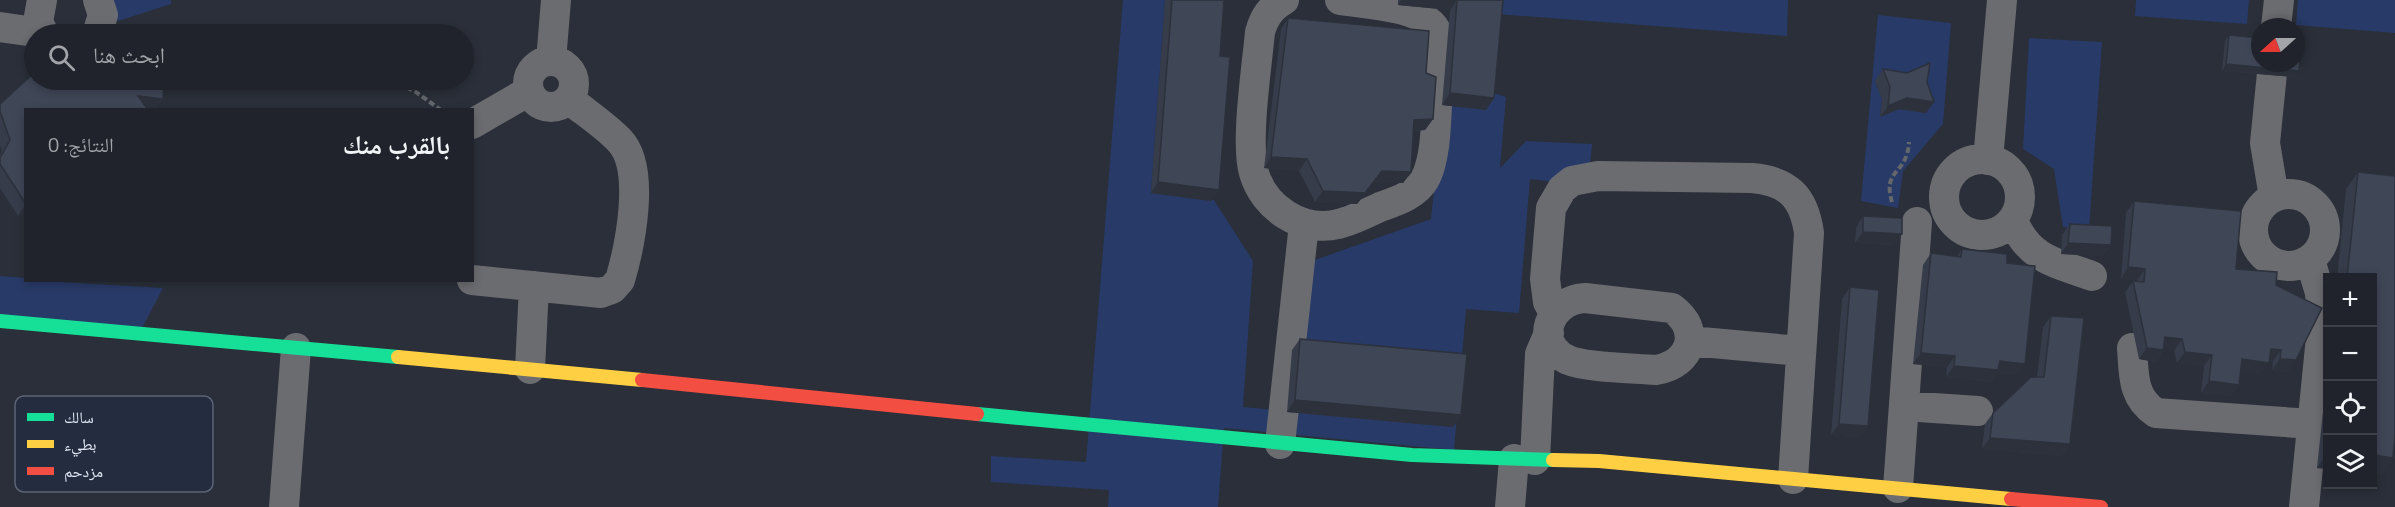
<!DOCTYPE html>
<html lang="ar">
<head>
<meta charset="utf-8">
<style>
  body { margin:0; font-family:"Titillium Web","Noto Naskh Arabic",sans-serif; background:#282b33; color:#f1f3f6; direction:rtl }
  .controls { position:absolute; right:18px; bottom:18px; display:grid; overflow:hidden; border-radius:0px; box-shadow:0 3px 9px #0003 }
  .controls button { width:54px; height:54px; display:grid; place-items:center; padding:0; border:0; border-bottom:2px solid #3d4047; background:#20232b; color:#f1f3f6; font:30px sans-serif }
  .compass { position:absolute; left:2251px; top:18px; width:54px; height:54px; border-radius:50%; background:#20232b; box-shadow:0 3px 9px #0003; rotate:249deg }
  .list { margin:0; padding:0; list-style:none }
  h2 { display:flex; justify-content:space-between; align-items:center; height:78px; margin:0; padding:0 24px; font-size:26px }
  h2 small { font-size:20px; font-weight:400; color:#a2a4a9 }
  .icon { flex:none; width:33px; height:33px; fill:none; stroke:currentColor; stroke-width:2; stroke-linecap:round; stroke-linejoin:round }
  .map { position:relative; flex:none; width:2395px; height:507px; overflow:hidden; direction:ltr }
  .search { position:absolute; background:#20232b; box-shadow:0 3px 9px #0003; left:24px; top:24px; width:450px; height:66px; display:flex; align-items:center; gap:15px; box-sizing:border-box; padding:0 21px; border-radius:33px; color:#a2a4a9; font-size:22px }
  .panel { position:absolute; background:#20232b; box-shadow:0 3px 9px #0003; left:24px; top:108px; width:450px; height:174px; border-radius:0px; direction:rtl }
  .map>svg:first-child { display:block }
  .green { fill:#283a67; fill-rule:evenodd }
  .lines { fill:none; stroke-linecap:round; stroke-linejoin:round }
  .path { stroke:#63666b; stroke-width:4; stroke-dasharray:6 3; stroke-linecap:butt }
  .street { stroke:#6b6c70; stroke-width:30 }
  .fast { stroke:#16e098; stroke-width:14 }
  .slow { stroke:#ffcf43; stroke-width:14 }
  .jam { stroke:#f24e42; stroke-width:14 }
  .wall { fill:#363c4a }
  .shaded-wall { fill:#2c313c }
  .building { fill:#3f4656; stroke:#2c313c; stroke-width:1.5 }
  .key { fill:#242c3f; stroke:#5d6475; stroke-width:1.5 }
  .key-label { font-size:16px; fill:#e1e7f4 }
</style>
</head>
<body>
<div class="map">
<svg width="2395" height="507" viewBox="0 0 2395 507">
  <rect width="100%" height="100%" fill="#2a2f39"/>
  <path class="green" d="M108 0H171V4L118 21Z
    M1123 0H1165L1151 193 1214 200 1253 261 1243 407 1453 427 1292 350 1295 267 1431 219 1443 105 1486 109 1491 0H1788L1787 36 1497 14 1491 92 1506 97 1500 168 1526 141 1592 144 1588 186 1530 179 1519 313 1466 309 1454 450 1224 428 1218 507H1108L1109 490 991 482V456L1086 462Z
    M2136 0H2249L2247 24 2135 16Z
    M2298 0H2395V33L2296 25Z
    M1878 15 1951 23 1943 124 1903 171 1898 208 1861 201ZM1875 81 1899 85 1926 113 1899 109 1880 116 1882 99Z
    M2029 38 2102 42 2089 230 2063 227 2054 169 2023 149Z
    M0 276 25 278 26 280 163 288 141 330 0 318Z"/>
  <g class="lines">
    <path class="path" d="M390 80 416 92 441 110
      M1892 202C1882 168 1907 176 1909 142"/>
    <path class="street" d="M42 0 38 22 44 34
      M1284 0C1270 8 1264 18 1260 32 1257 66 1245 143 1254 173 1264 208 1302 233 1338 224 1352 221 1367 213 1380 207 1397 201 1416 195 1425 179 1437 157 1436 114 1438 89 1440 70 1447 44 1434 27 1418 6 1366 4 1340 0
      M0 27 42 33
      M2276 27 2279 0
      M97 34 103 15 98 0
      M528 84a23 23 0 1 1 46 0a23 23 0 1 1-46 0Z
      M551 61 556 0
      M2273 63 2265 143 2274 197
      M472 124 529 91
      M1944 197a38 38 0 1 1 76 0a38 38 0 1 1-76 0Z
      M1988 160 2002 0
      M2253 230a36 36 0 1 1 72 0a36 36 0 1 1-72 0Z
      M2013 220C2028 259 2056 263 2092 276
      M472 280 601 293 612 289 620 280C630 246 646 169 620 141 606 126 586 113 570 100
      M1585 298 1672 308C1702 330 1692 364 1656 370 1633 368 1587 368 1568 360 1533 344 1548 300 1585 298Z
      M1554 313 1548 302 1545 279 1551 208 1562 189 1572 181 1598 176 1752 178C1788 181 1804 197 1809 233L1793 479
      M1690 341 1800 351
      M2132 348C2134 375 2132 397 2156 413L2312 424
      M530 369 534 286
      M1904 406 1978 411
      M1280 444 1304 224
      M1535 460 1540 354 1549 333
      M1898 488 1917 222
      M284 507 296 348
      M1510 507 1514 459
      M2304 507 2322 327 2320 293 2310 260"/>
    <path class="fast" d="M0 321 398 357
      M977 414 1412 455 1553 460"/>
    <path class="slow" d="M398 357 642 380
      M1553 460 1599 461 2011 499"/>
    <path class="jam" d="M642 380 977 414
      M2011 499 2101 507"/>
  </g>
  <path class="wall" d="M1165 0H1224L1220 56 1219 190 1211 201 1151 193Z
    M1398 0H1503L1494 98 1486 110 1442 105 1450 10 1398 5Z
    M1288 18 1426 73 1433 119 1425 130 1414 131 1411 172 1403 183H1374L1357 204 1315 202 1299 171 1264 168 1281 29Z
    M2229 35 2299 71 2294 77 2222 71 2225 41Z
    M1883 69 1927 82 1926 113 1899 109 1880 117 1882 99 1875 81Z
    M163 99 155 110 147 109 26 215 18 216 0 188V155L2 151 0 145V104Z
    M2358 172 2395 176V434L2393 458 2381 474H2373V278H2337L2346 189Z
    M2134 201 2236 269 2276 285 2296 360 2288 372 2272 370 2273 361H2270L2261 374 2241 371 2239 385 2231 396 2201 393 2204 366 2177 363 2174 351 2164 349 2156 362 2139 359 2125 292 2133 281H2137V280L2121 279 2126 213Z
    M1863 216 1902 234 1894 245 1855 243 1856 228Z
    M2070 224 2111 245 2103 256 2061 254 2062 235Z
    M1962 249 2007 263 2017 375 1997 373 1991 382 1946 377 1947 367 1913 364 1923 265 1931 253 1957 256Z
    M1850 287 1868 426 1860 438 1831 435 1842 299Z
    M2051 316 2070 444 2062 456 1982 449 1985 424 1993 413 2037 377 2043 327Z
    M1300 339 1461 415 1453 427 1287 412 1292 350Z
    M2328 364V469L2317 468Z"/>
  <path class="shaded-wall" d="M1401 0H1457L1450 10 1398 5Z
    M2226 64 2299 71 2294 77 2222 71Z
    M1450 93 1494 98 1486 110 1442 105Z
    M138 96 163 99 155 110 130 107Z
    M1907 98 1934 102 1926 113 1899 109 1880 117 1888 106Z
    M1433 119 1425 130 1407 131 1414 120Z
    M1271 157 1307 159 1299 171 1264 168Z
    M1382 171 1411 172 1403 183H1374L1357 204 1315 202 1323 191Z
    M1158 182 1219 190 1211 201 1151 193Z
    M26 204V215L18 216Z
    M1863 232 1902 234 1894 245 1855 243Z
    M2068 243 2111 245 2103 256 2061 254Z
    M2128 267 2145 269 2137 280 2121 279Z
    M101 280H143L142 283Z
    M2165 337 2182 339 2174 351 2157 349Z
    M2147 348 2163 350 2156 362 2139 359Z
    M2271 349 2281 350 2273 361 2263 360Z
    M2185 352 2212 355 2204 366 2177 363Z
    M1921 353 1955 356 1947 367 1913 364Z
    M2242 359 2269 363 2261 374 2234 371Z
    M2280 359 2296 360 2288 372 2272 370Z
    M2000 361 2025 364 2017 375 1997 373 1991 382 1946 377 1954 366Z
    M2209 381 2239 385 2231 396 2201 393Z
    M1295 400 1461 415 1453 427 1287 412Z
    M1839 424 1868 426 1860 438 1831 435Z
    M1990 438 2070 444 2062 456 1982 449Z
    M2328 452V469L2317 468Z
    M2373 455 2393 458 2381 474H2373Z"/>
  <path class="building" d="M1172 0H1224L1220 56 1230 57 1219 190 1158 182Z
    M1457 0H1503L1494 98 1450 93Z
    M1288 18 1429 31 1426 73 1436 77 1433 119 1414 120 1411 172 1382 171 1365 193 1323 191 1307 159 1271 157Z
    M2229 35 2260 38V63H2296V41L2301 42 2299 71 2226 64Z
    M1930 63 1927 82 1934 102 1907 98 1888 106 1890 87 1883 69 1907 73Z
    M34 73V80H164L163 99 138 96 148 110H26V204L0 164V158L10 140 0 111V104Z
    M2358 172 2395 176V434L2393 458 2373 455V278H2347Z
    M2134 201 2241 211 2236 269 2277 272 2276 285 2322 308 2296 360 2280 359 2281 350 2271 349 2269 363 2242 359 2239 385 2209 381 2212 355 2185 352 2182 339 2165 337 2163 350 2147 348 2133 281 2144 282 2145 269 2128 267Z
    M1863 216 1902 218V234L1863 232Z
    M2070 224 2112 226 2111 245 2068 243Z
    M1962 249 2007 254V263L2035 266 2025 364 2000 361 1998 370 1954 366 1955 356 1921 353 1931 253 1961 257Z
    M1850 287 1879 290 1868 426 1839 424Z
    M2051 316 2084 318 2070 444 1990 438 1993 413 2031 377H2044Z
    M1300 339 1467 354 1461 415 1295 400Z"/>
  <rect x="15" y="396" width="198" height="96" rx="9" class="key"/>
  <rect x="27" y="413" width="27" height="8" fill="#16e098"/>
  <rect x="27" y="440" width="27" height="8" fill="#ffcf43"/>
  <rect x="27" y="467" width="27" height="8" fill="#f24e42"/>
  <g class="key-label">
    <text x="64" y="423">سالك</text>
    <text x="64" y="450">بطيء</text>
    <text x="64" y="477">مزدحم</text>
  </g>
</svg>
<div class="controls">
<button>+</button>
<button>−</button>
<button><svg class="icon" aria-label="locate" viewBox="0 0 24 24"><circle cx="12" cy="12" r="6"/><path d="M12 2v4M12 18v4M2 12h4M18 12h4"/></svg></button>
<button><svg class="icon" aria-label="layers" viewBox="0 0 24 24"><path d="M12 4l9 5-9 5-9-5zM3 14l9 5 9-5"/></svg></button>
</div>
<svg class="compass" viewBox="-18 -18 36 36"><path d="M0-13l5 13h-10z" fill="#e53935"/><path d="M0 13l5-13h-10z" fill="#a2a4a9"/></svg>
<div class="search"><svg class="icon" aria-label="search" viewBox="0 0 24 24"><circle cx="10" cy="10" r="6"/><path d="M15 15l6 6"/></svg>ابحث هنا</div>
<section class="panel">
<h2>بالقرب منك<small>النتائج: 0</small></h2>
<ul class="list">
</ul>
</section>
</div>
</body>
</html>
